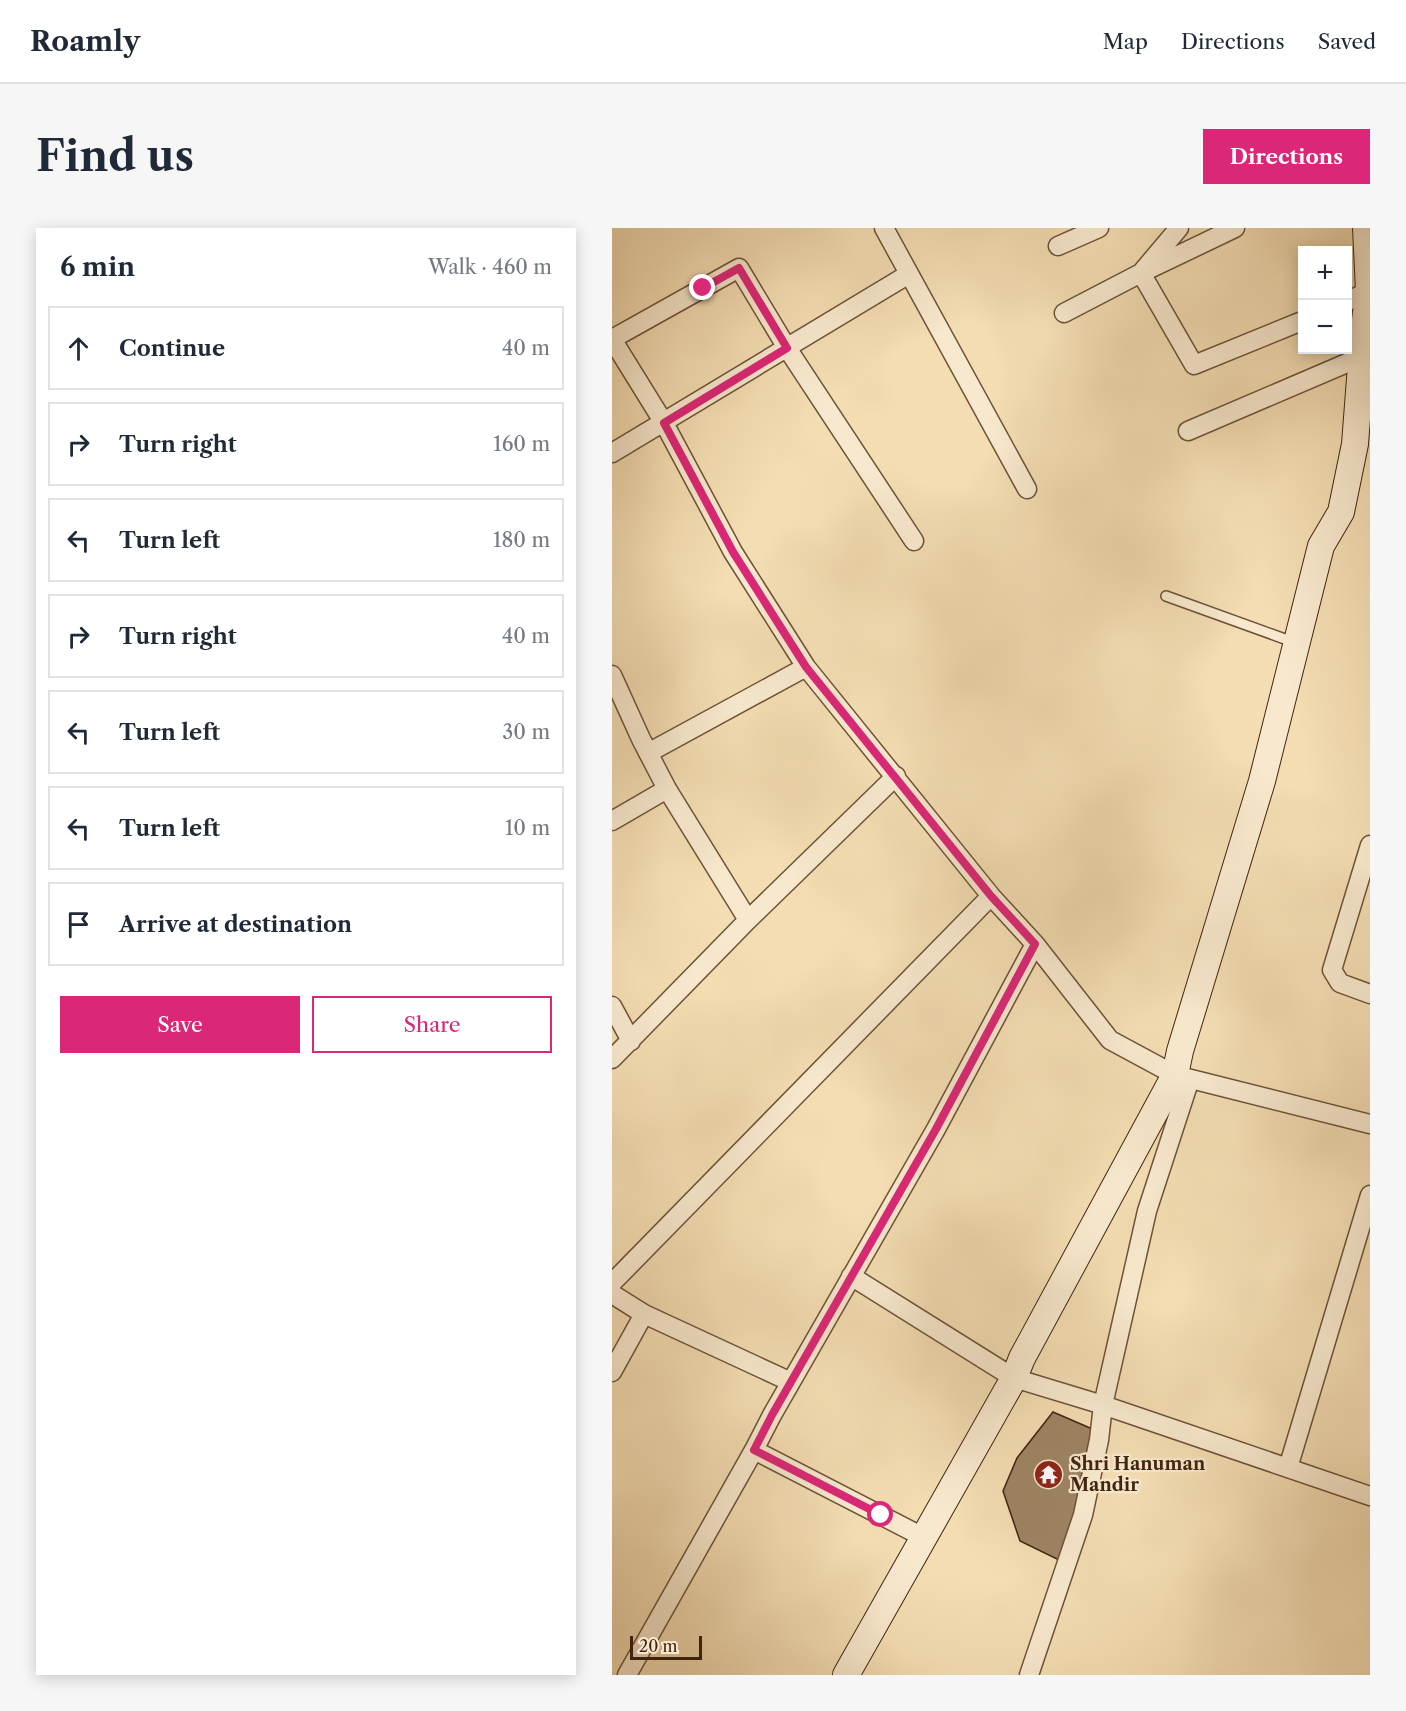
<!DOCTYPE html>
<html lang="en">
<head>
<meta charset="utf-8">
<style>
  body { margin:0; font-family:"Libre Caslon Text",serif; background:#f6f6f7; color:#1f2937 }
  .controls { position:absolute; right:18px; top:18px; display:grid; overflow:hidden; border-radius:0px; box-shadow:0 3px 15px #0003 }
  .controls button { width:54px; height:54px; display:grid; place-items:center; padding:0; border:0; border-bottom:2px solid #e0e1e3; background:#fff; color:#1f2937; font:30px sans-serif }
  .scale { position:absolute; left:18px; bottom:15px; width:72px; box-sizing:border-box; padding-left:6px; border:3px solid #40240e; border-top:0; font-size:16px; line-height:21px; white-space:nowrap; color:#40240e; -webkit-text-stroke:4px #f8e9ce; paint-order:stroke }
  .stop { position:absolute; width:18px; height:18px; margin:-14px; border:4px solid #db2777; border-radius:50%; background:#fff }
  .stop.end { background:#db2777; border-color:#fff; box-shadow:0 2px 6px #0008 }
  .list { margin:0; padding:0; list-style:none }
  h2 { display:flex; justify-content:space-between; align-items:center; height:78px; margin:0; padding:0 24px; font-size:26px }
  h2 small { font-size:20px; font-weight:400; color:#747a83 }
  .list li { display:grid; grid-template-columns:39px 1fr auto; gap:18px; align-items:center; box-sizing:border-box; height:84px; margin:0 12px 12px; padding:0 12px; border:2px solid #e0e1e3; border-radius:0px }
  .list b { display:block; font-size:22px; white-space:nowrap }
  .list em { font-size:20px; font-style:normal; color:#747a83 }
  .actions { display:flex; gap:12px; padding:18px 24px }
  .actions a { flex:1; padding:14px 0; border:2px solid #db2777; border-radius:0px; text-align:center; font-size:21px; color:#db2777 }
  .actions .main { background:#db2777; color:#fff }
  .icon { flex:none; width:33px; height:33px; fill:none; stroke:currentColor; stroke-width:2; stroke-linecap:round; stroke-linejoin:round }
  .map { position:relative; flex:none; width:758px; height:1447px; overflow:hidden; border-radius:0px }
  header { display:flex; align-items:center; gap:36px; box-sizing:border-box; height:84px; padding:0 30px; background:#fff; border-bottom:2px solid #e0e1e3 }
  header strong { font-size:28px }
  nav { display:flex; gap:33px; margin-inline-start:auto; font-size:21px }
  .intro { display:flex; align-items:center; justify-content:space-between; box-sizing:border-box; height:144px; padding:0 36px }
  h1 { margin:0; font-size:42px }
  .button { padding:15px 27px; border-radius:0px; background:#db2777; color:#fff; font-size:21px; font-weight:700 }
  main { display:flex; gap:36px; padding:0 36px }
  aside { flex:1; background:#fff; border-radius:0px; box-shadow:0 3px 15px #0003 }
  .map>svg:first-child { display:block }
  .building { fill:#9e8464; stroke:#40240e; stroke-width:1.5 }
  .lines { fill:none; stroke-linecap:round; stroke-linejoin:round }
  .lane-casing { stroke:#6d5237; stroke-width:12 }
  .street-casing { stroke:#6d5237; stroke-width:21 }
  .secondary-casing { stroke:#40240e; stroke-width:28 }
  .lane { stroke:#f8e9ce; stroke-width:9 }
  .street { stroke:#f8e9ce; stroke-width:18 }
  .secondary { stroke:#f8e9ce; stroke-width:26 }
  .route { stroke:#db2777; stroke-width:8 }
  .labels { text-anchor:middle; stroke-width:4.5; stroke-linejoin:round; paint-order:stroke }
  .poi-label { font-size:18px; font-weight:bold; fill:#40240e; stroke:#f8e9ce; text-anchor:start }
</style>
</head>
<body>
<header>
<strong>Roamly</strong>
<nav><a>Map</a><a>Directions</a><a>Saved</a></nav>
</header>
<div class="intro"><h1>Find us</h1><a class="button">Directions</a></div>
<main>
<aside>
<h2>6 min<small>Walk · 460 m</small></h2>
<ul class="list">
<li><svg class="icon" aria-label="ahead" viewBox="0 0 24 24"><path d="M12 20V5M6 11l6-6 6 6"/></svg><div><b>Continue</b></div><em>40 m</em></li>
<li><svg class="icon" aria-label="right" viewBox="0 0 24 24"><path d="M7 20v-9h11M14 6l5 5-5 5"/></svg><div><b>Turn right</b></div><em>160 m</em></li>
<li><svg class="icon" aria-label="left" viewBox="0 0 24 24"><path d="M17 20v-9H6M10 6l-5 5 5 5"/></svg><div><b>Turn left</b></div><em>180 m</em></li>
<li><svg class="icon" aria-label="right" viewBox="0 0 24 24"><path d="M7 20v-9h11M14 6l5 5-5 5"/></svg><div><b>Turn right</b></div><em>40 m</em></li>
<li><svg class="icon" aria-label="left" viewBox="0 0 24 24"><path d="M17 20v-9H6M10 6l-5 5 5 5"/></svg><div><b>Turn left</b></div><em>30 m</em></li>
<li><svg class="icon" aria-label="left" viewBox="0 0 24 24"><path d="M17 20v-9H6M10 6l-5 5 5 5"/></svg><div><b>Turn left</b></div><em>10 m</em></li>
<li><svg class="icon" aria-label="arrive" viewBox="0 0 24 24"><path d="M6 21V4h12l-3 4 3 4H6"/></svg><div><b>Arrive at destination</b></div></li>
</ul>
<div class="actions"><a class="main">Save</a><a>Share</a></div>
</aside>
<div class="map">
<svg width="758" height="1447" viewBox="0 0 758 1447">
  <rect width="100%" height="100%" fill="#f4ddb3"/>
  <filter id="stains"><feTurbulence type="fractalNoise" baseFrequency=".00333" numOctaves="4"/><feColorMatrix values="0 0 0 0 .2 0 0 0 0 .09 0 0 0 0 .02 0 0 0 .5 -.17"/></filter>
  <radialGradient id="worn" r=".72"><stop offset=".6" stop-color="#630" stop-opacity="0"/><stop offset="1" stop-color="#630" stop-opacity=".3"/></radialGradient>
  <path class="building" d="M441 1184 485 1203 451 1334 408 1313 391 1263 405 1230Z"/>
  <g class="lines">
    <defs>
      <path id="lane" d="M554 368 684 415"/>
      <path id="street" d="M272 0 415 261
        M623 0 529 45 582 137 690 93
        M446 18 487 0
        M736 73 757 63
        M452 85 529 45 567 0
        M576 203 749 129
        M0 225 297 46
        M302 313 175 120 127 40 0 111 52 195 121 324 194 439 379 668 423 716 498 812 563 847 758 896
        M0 447 29 511 55 561 136 692
        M36 525 194 439
        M0 593 55 561
        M758 617 720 742 728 755 758 766
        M0 778 19 813
        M0 831 136 692 284 548
        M239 1048 402 1150 491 1177 758 1268
        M0 1055 379 668
        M0 1066 32 1086 179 1154
        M0 1144 32 1086
        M142 1222 311 1309
        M676 1240 758 967
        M15 1447 142 1222 160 1187 324 901 423 716
        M417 1447 471 1287 487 1212 491 1177 535 983 578 851"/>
      <path id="secondary" d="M234 1447 402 1150 410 1130 563 847 568 823 650 553 709 318 729 284 743 216 752 99 757 63 754 0"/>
    </defs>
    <use href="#lane" class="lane-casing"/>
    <use href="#street" class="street-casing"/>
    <use href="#secondary" class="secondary-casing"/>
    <use href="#lane" class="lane"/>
    <use href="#street" class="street"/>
    <use href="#secondary" class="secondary"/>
  </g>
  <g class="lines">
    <path class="route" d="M91 60 127 40 175 120 52 195 121 324 194 439 379 668 423 716 324 901 160 1187 142 1222 269 1287"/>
  </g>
  <defs>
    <symbol id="temple-disc" viewBox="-11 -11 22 22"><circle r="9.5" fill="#8f2418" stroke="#f8e9ce"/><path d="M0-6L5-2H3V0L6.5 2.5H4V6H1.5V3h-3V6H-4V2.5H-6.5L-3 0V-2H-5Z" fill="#fff"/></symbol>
  </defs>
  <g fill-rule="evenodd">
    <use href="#temple-disc" x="420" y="1230" width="33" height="33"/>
  </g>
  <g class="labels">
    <g class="poi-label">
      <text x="458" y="1242">Shri Hanuman<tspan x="458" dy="21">Mandir</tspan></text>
    </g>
  </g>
  <rect width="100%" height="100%" filter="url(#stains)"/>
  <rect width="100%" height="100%" fill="url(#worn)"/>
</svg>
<div class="controls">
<button>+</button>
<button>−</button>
</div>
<div class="scale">20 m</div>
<div class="stop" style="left:269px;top:1287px"></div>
<div class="stop end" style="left:91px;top:60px"></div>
</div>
</main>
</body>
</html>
